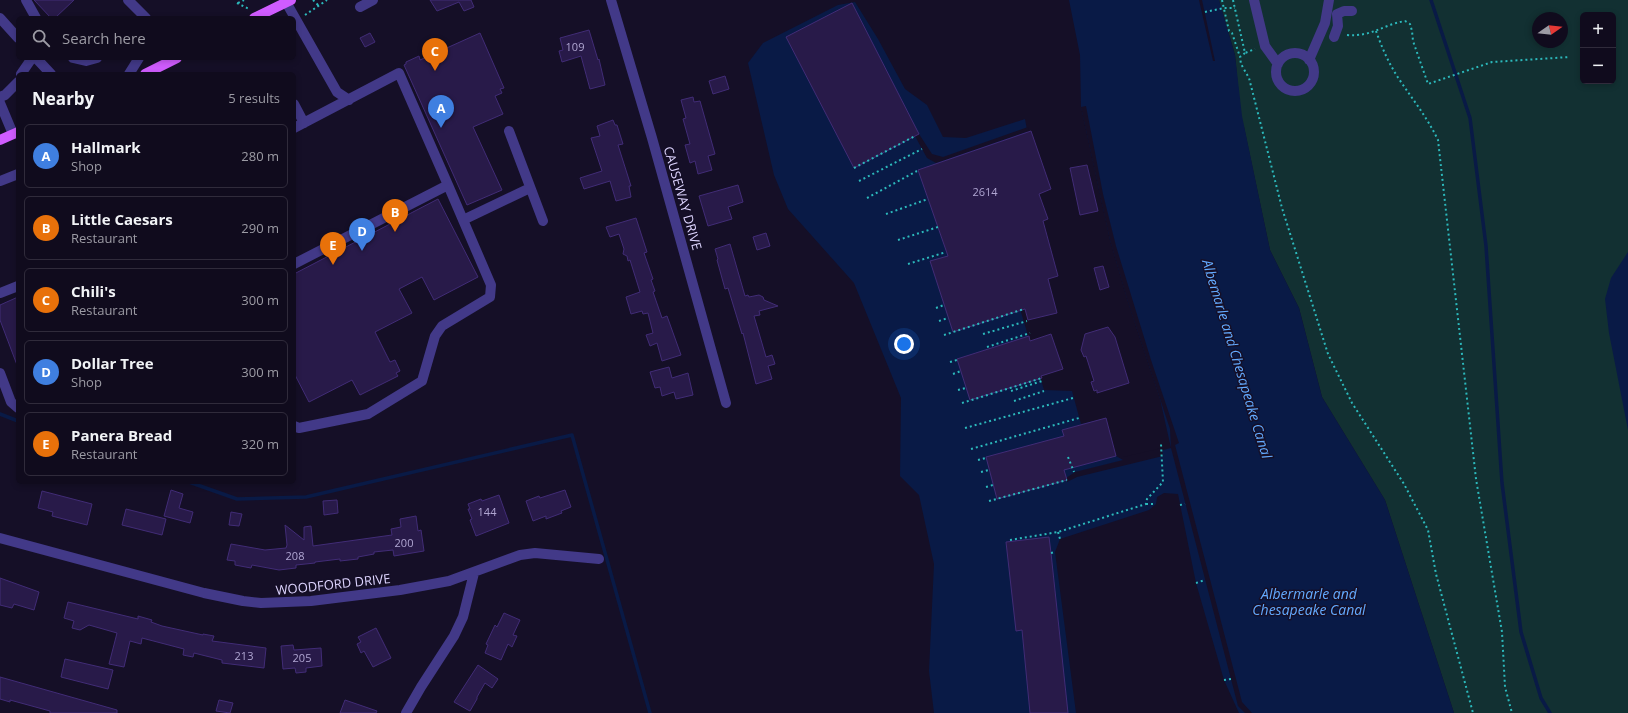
<!DOCTYPE html>
<html lang="en">
<head>
<meta charset="utf-8">
<style>
  body { margin:0; font-family:"Open Sans",sans-serif; background:#191426; color:#f1f3f6 }
  .controls { position:absolute; right:12px; top:12px; display:grid; overflow:hidden; border-radius:6px; box-shadow:0 2px 6px #0003 }
  .controls button { width:36px; height:36px; display:grid; place-items:center; padding:0; border:0; border-bottom:1px solid #302b3b; background:#100b1d; color:#f1f3f6; font:20px sans-serif }
  .compass { position:absolute; left:1532px; top:12px; width:36px; height:36px; border-radius:50%; background:#100b1d; box-shadow:0 2px 6px #0003; rotate:76deg }
  .you { position:absolute; left:904px; top:344px; width:14px; height:14px; margin:-10px; border:3px solid #fff; border-radius:50%; background:#1a73e8; box-shadow:0 0 0 6px #1a73e833 }
  .badge { display:grid; place-items:center; width:26px; height:26px; border-radius:50%; background:#01d0ff; color:#fff; font-size:13px; font-weight:700 }
  .pin { position:absolute; translate:-50% -33px; filter:drop-shadow(0 1px 2px #0008) }
  .pin::after { content:''; position:absolute; top:21px; width:14px; height:12px; background:inherit; clip-path:polygon(0 0,100% 0,50% 100%) }
  .list { margin:0; padding:0; list-style:none }
  h2 { display:flex; justify-content:space-between; align-items:center; height:52px; margin:0; padding:0 16px; font-size:17px }
  h2 small { font-size:13px; font-weight:400; color:#9c9ba4 }
  .list li { display:grid; grid-template-columns:26px 1fr auto; gap:12px; align-items:center; box-sizing:border-box; height:64px; margin:0 8px 8px; padding:0 8px; border:1px solid #302b3b; border-radius:6px }
  .list b { display:block; font-size:15px; white-space:nowrap }
  .list p { margin:0; font-size:13px; white-space:nowrap; color:#9c9ba4 }
  .list em { font-size:13px; font-style:normal; color:#9c9ba4 }
  .icon { flex:none; width:22px; height:22px; fill:none; stroke:currentColor; stroke-width:2; stroke-linecap:round; stroke-linejoin:round }
  .map { position:relative; flex:none; width:1628px; height:713px; overflow:hidden }
  .search { position:absolute; background:#100b1d; box-shadow:0 2px 6px #0003; left:16px; top:16px; width:280px; height:44px; display:flex; align-items:center; gap:10px; box-sizing:border-box; padding:0 14px; border-radius:6px; color:#9c9ba4; font-size:15px }
  .panel { position:absolute; background:#100b1d; box-shadow:0 2px 6px #0003; left:16px; top:72px; width:280px; height:412px; border-radius:6px }
  .map>svg:first-child { display:block }
  .green { fill:#123032; fill-rule:evenodd }
  .water { fill:#091a46 }
  .pier { fill:#150f27 }
  .lines { fill:none; stroke-linecap:round; stroke-linejoin:round }
  .stream { stroke:#091a46; stroke-width:3.5 }
  .building { fill:#281a49; stroke:#412c76 }
  .path { stroke:#2cb9bc; stroke-width:2; stroke-dasharray:2 3; stroke-linecap:butt }
  .minor { stroke:#423988; stroke-width:10 }
  .major { stroke:#d05cff; stroke-width:10 }
  .labels { text-anchor:middle; stroke-width:3; stroke-linejoin:round; paint-order:stroke }
  .number-label { font-size:11px; fill:#b0a6d2 }
  .street-label { font-size:13px; fill:#ded5ff; stroke:#150f27 }
  .water-label { font-size:14px; font-style:italic; fill:#63aaff; stroke:#150f27 }
</style>
</head>
<body>
<div class="map">
<svg width="1628" height="713" viewBox="0 0 1628 713">
  <rect width="100%" height="100%" fill="#150f27"/>
  <path class="green" d="M1219 0H1628V713H1454L1385 500 1322 397 1299 308 1270 250 1244 127 1242 128 1235 55ZM1583 15H1613V81H1583ZM1538 18H1562V42H1538Z"/>
  <path class="water" d="M1069 0H1219L1235 55 1242 116 1270 250 1299 308 1322 397 1385 500 1454 713H1239L1224 680 1196 583 1178 494 1164 493 1157 497 1156 504 1149 510 1060 539 1055 552 1076 713H934L929 671 934 564 919 495 900 476 901 398 854 283 788 209 774 175 748 63 763 43 838 5 855 2 878 39 905 89 927 105 943 137 966 138 1025 119 1043 219 998 234 1044 390 1072 391 1081 424 1106 418 1116 456 1123 460 1171 448 1160 399 1128 302 1110 240 1081 107 1080 55Z
    M1628 252V430L1609 333 1605 299 1611 278Z"/>
  <path class="pier" d="M1199 0H1202L1215 61H1213Z
    M1086 106 1103 194 1116 246 1151 360 1179 443 1175 445 1242 702 1252 713H1245L1238 706 1171 448 1170 429 1128 302 1110 240 1081 107Z
    M1028 127 1029 131 936 163 927 158 915 136 919 134 932 154 943 157Z
    M1162 448 1163 456 1077 477 1067 482 1066 478 1075 472 1123 460V457Z"/>
  <g class="lines">
    <path class="stream" d="M1431 0 1470 118 1486 246 1502 483 1521 632 1541 698 1550 713
      M0 414 18 421
      M189 482 237 499 306 497 572 435 650 713"/>
  </g>
  <path class="building" d="M34 0H74L55 18H51Z
    M430 0H471L474 7 464 11 459 2 437 11Z
    M852 3 919 134 854 168 786 37Z
    M589 30 598 60 599 59 605 85 590 89 581 56 562 62 559 51 563 50 560 38Z
    M370 33 375 42 365 47 360 38Z
    M480 33 504 88 500 89 502 93 495 96 503 114 473 127 502 190 467 205 404 65 406 64V62L419 56 420 60Z
    M725 76 729 89 713 94 709 81Z
    M693 97 694 102 700 101 715 154 708 156 712 170 698 174 695 161 690 163 685 145 690 144 683 119 686 118 681 100Z
    M613 120 615 125H617L623 144 618 145 631 186H629L631 197 616 201 610 181 584 189 580 178 602 171 591 138 600 136 597 126Z
    M1031 131 1051 189 1039 194 1048 219 1043 221 1058 276 1048 279 1057 313 1028 320 1025 309 953 332 930 261 948 256 918 170Z
    M1087 165 1098 211 1080 215 1070 168Z
    M738 185 743 202 728 207 732 219 708 226 699 196Z
    M438 199 478 277 434 300 422 277 399 289 412 313 375 332 390 362 395 360 400 371 396 373 398 376 360 395 352 380 309 402 294 373V274Z
    M636 218 647 252 644 253 653 279 651 280 655 291 653 292 662 318 667 316 681 355 662 361 657 343 650 346 646 335 653 333 648 313 643 314 642 311 631 314 626 297 640 292 630 260 628 261 627 256 623 254 624 249 619 234 610 237 606 227Z
    M766 233 770 246 757 250 753 237Z
    M730 244 745 296 748 295 749 297 759 295 763 297 764 300 778 306 759 311 760 315 754 316 766 357 772 355 775 364 768 366 772 379 756 384 743 333 742 334 728 288 725 289 717 260 718 259 715 249Z
    M1103 266 1109 287 1100 290 1094 268Z
    M18 297V364L17 365 0 320V305Z
    M1108 327 1115 337 1129 383 1097 393V390L1094 391 1091 382 1094 381 1086 356 1084 357 1081 350 1085 334Z
    M1051 334 1063 369 1041 376 1042 378 970 400 957 359 1029 336 1030 341Z
    M669 367 672 378 688 373 693 395 676 399 674 392 662 396 660 387 655 388 650 372Z
    M1106 418 1116 456 1064 470 1067 480 997 499 986 457 1064 436 1062 430Z
    M171 490 183 494 179 508 193 512 190 523 164 516Z
    M565 490 571 507 561 511 562 513 546 519V516L533 521 526 501 539 496 540 498Z
    M42 491 92 504 87 525 52 516 53 512 38 508Z
    M499 495 509 523 476 536 470 520 472 519 468 509H470L468 504 481 499 482 501Z
    M337 500 338 513 324 515 323 501Z
    M126 509 166 519 162 535 122 525Z
    M231 512 242 514 239 526 229 525Z
    M416 516 418 531 421 530 424 551 394 556 393 550 374 552V554L358 557V559L340 561V559L315 562V563L296 565V568L279 570 252 565 251 568 235 565V561L227 560 231 544 265 550 286 548 287 545 285 525 304 540V527L311 526 313 546 392 535 391 529 401 527 400 519Z
    M1049 537 1051 553 1068 713H1030L1022 630 1016 631 1006 542Z
    M0 578 39 592 34 610 14 604 12 608 0 605Z
    M68 602 138 619V616L152 620 151 622 162 626 203 635V634L214 636 212 641 266 648 264 668 222 663V660L194 653 193 657 183 655 184 649 142 638 141 644 130 641 124 667 109 664 117 633 89 625 80 630 72 628 74 621 64 618Z
    M504 613 520 620 513 635 517 636 512 647 508 644 501 660 485 653 488 645 486 644 495 625 497 627Z
    M376 628 391 658 373 667 364 651 361 653 357 644 361 642 358 637Z
    M293 645 294 650 321 648 322 666 306 668V672L296 673 295 668 283 669 281 646Z
    M65 659 113 670 108 689 61 677Z
    M478 665 498 679 492 688 485 683 477 697V699L470 711 468 710 454 702Z
    M0 677 117 710V713H50V711L10 700V702L0 699Z
    M219 700 233 703 230 713 216 711Z
    M345 700 377 711 376 713H340Z"/>
  <g class="lines">
    <path class="path" d="M313 0 319 6
      M1222 0 1229 31 1232 33 1240 57
      M1233 0 1245 53 1255 49
      M237 3 249 9
      M238 3 244 0
      M1205 12 1224 8H1235
      M305 15 327 0
      M1376 31C1382 48 1389 64 1399 79 1413 100 1427 117 1438 140L1476 479 1502 632 1505 687 1512 713
      M1347 35C1372 37 1382 25 1405 21L1410 24 1412 31 1413 41 1428 84 1492 62 1570 57
      M1245 53 1240 57 1241 64 1249 78 1282 208 1328 354 1352 403 1404 484 1428 530 1436 574 1473 713
      M854 168 915 136
      M859 181 922 149
      M867 198 917 171
      M886 214 928 199
      M898 240 938 227
      M908 264 946 252
      M936 308 944 305
      M939 321 948 318
      M983 334 1027 321
      M944 335 1024 309
      M987 347 1030 333
      M950 362 957 360
      M953 374 961 371
      M958 390 966 388
      M1011 391 1042 381
      M1014 401 1044 391
      M962 403 1042 378
      M965 428 1073 398
      M971 449 1079 418
      M1068 457 1074 472
      M978 460 986 458
      M981 472 989 470
      M986 487 993 485
      M989 501 1067 480
      M1146 504H1156
      M1180 505 1185 504
      M1058 532 1060 539
      M1010 540 1058 532 1146 504 1147 499 1163 482 1161 444
      M1051 553 1055 552
      M1196 583 1205 580
      M1224 680 1231 679"/>
    <path class="minor" d="M26 0 36 18
      M128 0 146 18
      M611 0 652 138 726 403
      M1254 0 1265 46 1278 64
      M286 2 337 92 349 100
      M360 7 373 0
      M0 18 18 38
      M1334 37 1338 26 1337 14 1344 11H1352
      M1276 72a19 19 0 1 1 38 0a19 19 0 1 1-38 0Z
      M36 58 51 74
      M73 58 86 61 97 58
      M1309 60 1325 23 1329 0
      M21 74 32 58
      M129 74 139 58
      M0 97 5 95 18 82
      M0 103 13 134
      M294 104 304 123
      M294 128 399 73 448 185 294 264
      M509 131 543 221
      M0 181 18 174
      M463 220 530 188
      M0 293 18 286
      M0 373 11 402 18 408
      M294 426 299 428 368 414 422 381 435 336 442 326 490 297 491 285 448 185
      M0 538 204 593 243 601 261 603 311 601 400 590 449 581 520 555 535 553 599 559
      M406 713 421 687 454 636 463 617 474 573"/>
    <path class="major" d="M254 18 291 0
      M145 74 177 58
      M0 140 18 132"/>
  </g>
  <g class="labels">
    <g class="number-label">
      <text x="575" y="51">109</text>
      <text x="985" y="196">2614</text>
      <text x="487" y="516">144</text>
      <text x="404" y="547">200</text>
      <text x="295" y="560">208</text>
      <text x="244" y="660">213</text>
      <text x="302" y="662">205</text>
    </g>
    <g class="street-label">
      <text transform="translate(683 198) rotate(74)" y="5">CAUSEWAY DRIVE</text>
      <text transform="translate(333 584) rotate(-6)" y="5">WOODFORD DRIVE</text>
    </g>
    <g class="water-label">
      <text transform="translate(1237 359) rotate(73)" y="5">Albemarle and Chesapeake Canal</text>
      <text x="1309" y="599">Albermarle and<tspan x="1309" dy="16">Chesapeake Canal</tspan></text>
    </g>
  </g>
</svg>
<div class="controls">
<button>+</button>
<button>−</button>
</div>
<svg class="compass" viewBox="-18 -18 36 36"><path d="M0-13l5 13h-10z" fill="#e53935"/><path d="M0 13l5-13h-10z" fill="#9c9ba4"/></svg>
<div class="you"></div>
<div class="pin badge" style="left:441px;top:128px;background:#3f7fe0">A</div>
<div class="pin badge" style="left:395px;top:232px;background:#e8710a">B</div>
<div class="pin badge" style="left:435px;top:71px;background:#e8710a">C</div>
<div class="pin badge" style="left:362px;top:251px;background:#3f7fe0">D</div>
<div class="pin badge" style="left:333px;top:265px;background:#e8710a">E</div>
<div class="search"><svg class="icon" aria-label="search" viewBox="0 0 24 24"><circle cx="10" cy="10" r="6"/><path d="M15 15l6 6"/></svg>Search here</div>
<section class="panel">
<h2>Nearby<small>5 results</small></h2>
<ul class="list">
<li><span class="badge" style="background:#3f7fe0">A</span><div><b>Hallmark</b><p>Shop</p></div><em>280 m</em></li>
<li><span class="badge" style="background:#e8710a">B</span><div><b>Little Caesars</b><p>Restaurant</p></div><em>290 m</em></li>
<li><span class="badge" style="background:#e8710a">C</span><div><b>Chili's</b><p>Restaurant</p></div><em>300 m</em></li>
<li><span class="badge" style="background:#3f7fe0">D</span><div><b>Dollar Tree</b><p>Shop</p></div><em>300 m</em></li>
<li><span class="badge" style="background:#e8710a">E</span><div><b>Panera Bread</b><p>Restaurant</p></div><em>320 m</em></li>
</ul>
</section>
</div>
</body>
</html>
